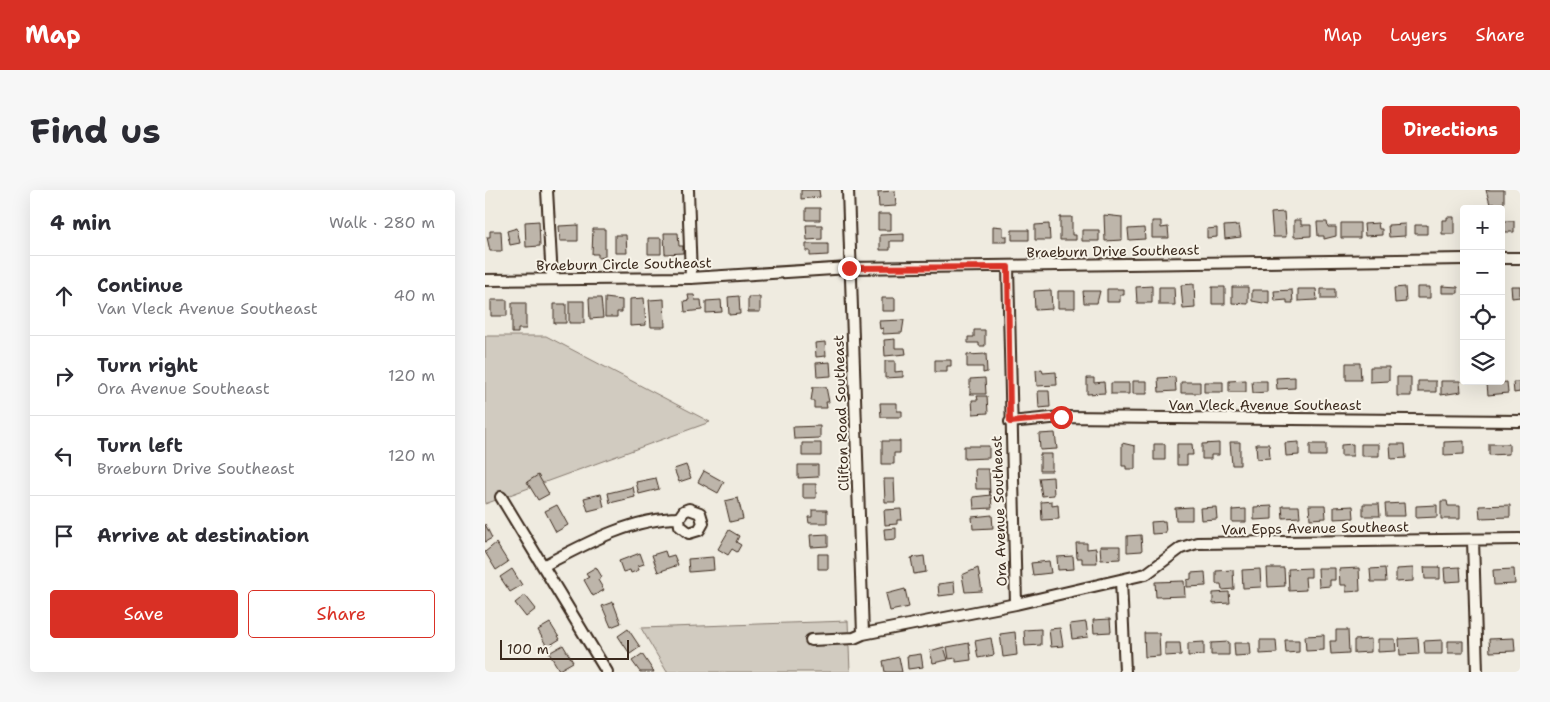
<!DOCTYPE html>
<html lang="en">
<head>
<meta charset="utf-8">
<style>
  body { margin:0; font-family:"Shantell Sans",sans-serif; background:#f7f7f7; color:#2b2b33 }
  .controls { position:absolute; right:15px; top:15px; display:grid; overflow:hidden; border-radius:5px; box-shadow:0 5px 20px #0002 }
  .controls button { width:45px; height:45px; display:grid; place-items:center; padding:0; border:0; border-bottom:1px solid #e1e1e2; background:#fff; color:#2b2b33; font:25px sans-serif }
  .scale { position:absolute; left:15px; bottom:12px; width:129px; box-sizing:border-box; padding-left:5px; border:2px solid #3b2a1e; border-top:0; font-size:14px; line-height:18px; white-space:nowrap; color:#3b2a1e; -webkit-text-stroke:4px #f7f3e8; paint-order:stroke }
  .stop { position:absolute; width:15px; height:15px; margin:-11px; border:4px solid #d93025; border-radius:50%; background:#fff }
  .stop.end { background:#d93025; border-color:#fff; box-shadow:0 1px 5px #0008 }
  .list { margin:0; padding:0; list-style:none }
  h2 { display:flex; justify-content:space-between; align-items:center; height:65px; margin:0; padding:0 20px; font-size:21px }
  h2 small { font-size:16px; font-weight:400; color:#7c7c81 }
  .list li { display:grid; grid-template-columns:32px 1fr auto; gap:15px; align-items:center; box-sizing:border-box; height:80px; padding:0 20px; border-top:1px solid #e1e1e2 }
  .list b { display:block; font-size:19px; white-space:nowrap }
  .list p { margin:0; font-size:16px; white-space:nowrap; color:#7c7c81 }
  .list em { font-size:16px; font-style:normal; color:#7c7c81 }
  .actions { display:flex; gap:10px; padding:15px 20px }
  .actions a { flex:1; padding:11px 0; border:1px solid #d93025; border-radius:5px; text-align:center; font-size:18px; color:#d93025 }
  .actions .main { background:#d93025; color:#fff }
  .icon { flex:none; width:28px; height:28px; fill:none; stroke:currentColor; stroke-width:2; stroke-linecap:round; stroke-linejoin:round }
  .map { position:relative; flex:none; width:1035px; height:482px; overflow:hidden; border-radius:5px }
  header { display:flex; align-items:center; gap:30px; box-sizing:border-box; height:70px; padding:0 25px; background:#d93025; color:#fff }
  header strong { font-size:24px }
  nav { display:flex; gap:28px; margin-inline-start:auto; font-size:18px }
  .intro { display:flex; align-items:center; justify-content:space-between; box-sizing:border-box; height:120px; padding:0 30px }
  h1 { margin:0; font-size:35px }
  .button { padding:12px 22px; border-radius:5px; background:#d93025; color:#fff; font-size:18px; font-weight:700 }
  main { display:flex; gap:30px; padding:0 30px }
  aside { flex:1; background:#fff; border-radius:5px; box-shadow:0 5px 20px #0002 }
  .map>svg:first-child { display:block }
  .green { fill:#d1cbc0; stroke:#867a6f }
  .building { fill:#bdb5aa; stroke:#3b2a1e }
  .lines { fill:none; stroke-linecap:round; stroke-linejoin:round }
  .minor-casing { stroke:#3b2a1e; stroke-width:14 }
  .minor { stroke:#f7f3e8; stroke-width:10 }
  .route { stroke:#d93025; stroke-width:6 }
  .labels { text-anchor:middle; stroke-width:4; stroke-linejoin:round; paint-order:stroke }
  .street-label { font-size:14px; fill:#3b2a1e; stroke:#f7f3e8 }
</style>
</head>
<body>
<header>
<strong>Map</strong>
<nav><a>Map</a><a>Layers</a><a>Share</a></nav>
</header>
<div class="intro"><h1>Find us</h1><a class="button">Directions</a></div>
<main>
<aside>
<h2>4 min<small>Walk · 280 m</small></h2>
<ul class="list">
<li><svg class="icon" aria-label="ahead" viewBox="0 0 24 24"><path d="M12 20V5M6 11l6-6 6 6"/></svg><div><b>Continue</b><p>Van Vleck Avenue Southeast</p></div><em>40 m</em></li>
<li><svg class="icon" aria-label="right" viewBox="0 0 24 24"><path d="M7 20v-9h11M14 6l5 5-5 5"/></svg><div><b>Turn right</b><p>Ora Avenue Southeast</p></div><em>120 m</em></li>
<li><svg class="icon" aria-label="left" viewBox="0 0 24 24"><path d="M17 20v-9H6M10 6l-5 5 5 5"/></svg><div><b>Turn left</b><p>Braeburn Drive Southeast</p></div><em>120 m</em></li>
<li><svg class="icon" aria-label="arrive" viewBox="0 0 24 24"><path d="M6 21V4h12l-3 4 3 4H6"/></svg><div><b>Arrive at destination</b></div></li>
</ul>
<div class="actions"><a class="main">Save</a><a>Share</a></div>
</aside>
<div class="map">
<svg width="1035" height="482" viewBox="0 0 1035 482">
  <rect width="100%" height="100%" fill="#efebe0"/>
  <filter id="ink" filterUnits="userSpaceOnUse"><feTurbulence type="fractalNoise" baseFrequency=".02" numOctaves="2"/><feDisplacementMap in="SourceGraphic" scale="10" xChannelSelector="R" yChannelSelector="G"/><feConvolveMatrix kernelMatrix="1 2 1 2 8 2 1 2 1" color-interpolation-filters="sRGB"/></filter>
  <g filter="url(#ink)">
    <path class="green" d="M0 146H61L225 232 0 314Z
      M363 431 365 482H182L156 438Z"/>
    <path class="building" d="M316 0H334L335 7 316 9Z
      M1001 0H1019V13L1005 14Z
      M410 1 411 16 394 17 393 2Z
      M321 18H335V30H321Z
      M799 22 801 47H788L786 23Z
      M393 24H406V40H393Z
      M619 25 637 27V50L620 51Z
      M575 27H587V45H591V50H575Z
      M962 27H969V44H957V30H962Z
      M1016 27H1018L1019 31H1029V42H1016Z
      M809 30H816V35H826V46L809 47Z
      M54 31 55 56 41 57 40 32Z
      M667 31H676V38L683 37 684 48H667Z
      M832 32H842L843 37H851V46L839 49V46H833Z
      M856 33H875V48H856Z
      M893 33 894 39H897V45L880 46 879 34Z
      M564 34 565 50H550V35Z
      M920 34V46L904 47 903 35Z
      M93 35V51H75L74 36Z
      M321 35H337V49L322 50Z
      M754 35 756 47 740 49 739 36Z
      M930 35H942V44H930Z
      M508 36 518 37V46H522V52H508Z
      M32 38 35 53 25 55 22 41Z
      M659 38 660 49 644 50 643 39Z
      M732 38V47L722 48V39Z
      M108 39H120V67L113 68V64H107Z
      M527 40H544V50H527Z
      M597 40H614V51H597Z
      M5 41H16L17 61H5L2 47H5Z
      M179 43H193L194 56H198V63L180 64Z
      M419 44V51H405V60H395V45Z
      M130 45H141L142 63H130Z
      M163 48H176V64H163Z
      M321 54H343V65L325 66V61H321Z
      M709 94 710 118 698 119 696 95Z
      M667 96V113H652L651 97Z
      M957 96 973 97V103H957Z
      M1026 96H1035V107L1027 108Z
      M674 97H689L690 115H674Z
      M727 97H740V114H727Z
      M747 97H763V114L747 113Z
      M920 97 921 112 910 113 909 98Z
      M932 97H945V108H932Z
      M622 99H639V105H635V112H622Z
      M813 99H831L832 110 813 111Z
      M836 99H850V109H836Z
      M566 100 567 119 550 120 549 101Z
      M767 100H784V114L767 111Z
      M807 100 808 113H802V110L790 111 789 101Z
      M573 101H590V118H573Z
      M598 101H615L612 113H599Z
      M203 105H209L210 110H216L217 120 200 122 199 111 204 110Z
      M254 106 255 124 244 125 243 107Z
      M263 107H275V122H263Z
      M104 108H116L118 128 105 129Z
      M120 108 137 110V122H132V127H120Z
      M159 108 161 135 145 136V109Z
      M397 108H410V121H397Z
      M179 109 180 137H166L164 110Z
      M6 110H22V126H6Z
      M236 110 237 122 221 123V111Z
      M84 111H99V133H84Z
      M27 113H41V139H33V143H27Z
      M69 114H81V133H69Z
      M419 130 417 143 398 144V138L395 139 394 131Z
      M489 140H500V156H494V153H483V147H489Z
      M410 149V158H420L421 164 400 166 399 150Z
      M340 152 341 166 331 167 330 153Z
      M501 164 502 182 498 183V177H482V165Z
      M450 170H466V176H462V182H450Z
      M400 171H410V182L418 181V187L400 188Z
      M345 172 346 186 332 187 331 173Z
      M861 173H875L876 190H861Z
      M885 177H904V191L885 192Z
      M557 179 558 183 571 182 572 195 552 196 551 180Z
      M690 187 691 201 674 202 673 188Z
      M810 187V198L792 199 791 188Z
      M912 187H926V206H912Z
      M500 188 501 204H485V189Z
      M602 188H609V193L619 192 620 203 602 204Z
      M761 190V202H744V191Z
      M648 191H662V204H648Z
      M767 191H782V202L768 203Z
      M933 191H951V202H933Z
      M956 191H975L976 202 956 205Z
      M696 192H715V203H696Z
      M719 192H738V202H719Z
      M1022 192 1023 203 1003 205 1002 194Z
      M1028 192H1035V202L1029 203Z
      M626 193H644V204H626Z
      M328 197H341L344 212H341L342 218H329V211H326Z
      M553 201H564L565 217 554 218Z
      M492 206H502L503 223 488 224 487 210H493Z
      M395 213H412V221H417V227H396Z
      M335 236V248L309 249 308 237Z
      M570 243 572 259 555 260 554 244Z
      M397 251H415V263H409V274H397Z
      M979 251V264L959 265V252Z
      M745 252H755V275H747Z
      M814 252V265L801 266 800 253Z
      M317 253H336V266H317Z
      M637 253 650 256V279H641V276H637Z
      M734 253V265H726V269H717V254Z
      M669 254H680V270H669Z
      M692 254H707L708 265H702V275H692Z
      M771 254H784L785 268 772 269Z
      M825 254H841V266H825Z
      M868 254V266H856V255Z
      M876 254H894V266H876Z
      M905 254H920L921 268 906 269Z
      M1004 254H1024V264L1004 265Z
      M479 256H504V268L479 269Z
      M555 264H567V281H555Z
      M201 275 206 288 194 292 189 279Z
      M313 275H333V287L313 288Z
      M490 279H504L505 305 504 299H491Z
      M219 281 239 292 233 303 213 292Z
      M53 285 64 304 53 310 42 292Z
      M568 287 569 305 557 306 554 288Z
      M171 288 174 299 154 304 151 292Z
      M399 289H409L410 312H400Z
      M318 294H331V308H318Z
      M148 297 150 307 125 313 123 303Z
      M116 304 119 317 103 321 99 308Z
      M506 305 507 318 489 319 488 307Z
      M253 308 258 329 245 332 240 311Z
      M567 311V316L573 315 574 329 557 330 556 312Z
      M956 311H962L963 316H975V329H956Z
      M919 313 920 326H901L900 314Z
      M878 314H894L895 326H878Z
      M72 315 83 335 71 342 60 321Z
      M824 315H840L841 328 825 329Z
      M952 315V327L931 328V316Z
      M1025 315V327L995 328 994 316Z
      M787 316V329L769 330V317Z
      M797 316H814L815 327 798 328Z
      M868 316 869 328 849 329V317Z
      M707 317V330H691L690 318Z
      M731 317 732 329 716 330 715 318Z
      M416 319 417 330H412V334L400 335 399 320Z
      M761 319V332H747V320Z
      M327 320H342V333H324L323 327H327Z
      M507 325 508 338 488 339 487 327Z
      M680 331 681 343 667 344 666 332Z
      M0 334 7 348 0 352Z
      M411 338V349L400 350 399 339Z
      M244 340 254 346 251 352 256 355 252 362 247 359 243 365 233 359Z
      M343 344V356L326 357 325 345Z
      M656 345 657 361 642 362V346Z
      M11 353 23 372 11 380 0 362Z
      M591 353H602V359L611 358 612 373H597V368H592Z
      M615 356H635V369L616 370Z
      M180 361 182 367 189 365 193 375 173 382 167 365Z
      M155 363 159 374 153 376 154 380 146 383 145 380 138 382 134 371Z
      M333 364H343V379H333Z
      M439 366 441 382 429 384 426 368Z
      M588 366 589 379 573 380 572 367Z
      M228 367 229 380 204 382 203 369Z
      M564 371 566 383 548 385 546 373Z
      M111 377 117 387 113 390 119 400 108 406 99 390 104 387 101 383Z
      M939 377H955V389H940Z
      M975 377 976 391 960 392 959 378Z
      M493 378 497 401 480 402 477 385Z
      M782 378H799L800 396 783 397Z
      M826 378V387H820L821 400 804 401 803 379Z
      M833 378H850V390H845V396L834 397Z
      M874 378 875 401 861 402V395H855L854 379Z
      M900 378 901 392H886L885 379Z
      M928 378V391L911 392V379Z
      M27 379 37 395 25 402 15 387Z
      M775 379 776 397 758 398 757 380Z
      M1029 379 1030 394 1009 395 1008 380Z
      M748 380 749 399 737 400 736 394H731V381Z
      M720 382 721 396 702 397V390L706 389V383Z
      M699 391 700 406 671 407 670 392Z
      M469 392 470 404 454 406 453 394Z
      M420 399 424 417 405 421 401 404Z
      M744 402 745 413 728 414V403Z
      M40 405 51 419 41 427 30 413Z
      M128 412 136 433 126 437 117 416Z
      M625 429 626 442 609 443 608 430Z
      M601 432 603 447 587 449 585 434Z
      M65 433 75 449 62 457 53 440Z
      M575 438 578 456 566 457 564 439Z
      M143 439 155 457 145 464 133 446Z
      M556 439V455L540 456 539 440Z
      M851 440H863L864 463 846 464 845 451H851Z
      M530 442 532 465 518 467 515 444Z
      M659 443H674L675 466 660 467Z
      M839 445V460L821 461 820 446Z
      M506 448 509 465 493 468 490 451Z
      M933 448 934 464 915 465 914 449Z
      M1029 448 1030 461 1005 462 1004 449Z
      M886 449V462L869 463V450Z
      M893 449H910L911 461 893 462Z
      M775 450H791L792 463 775 464Z
      M800 450H814V462L801 463Z
      M957 450V464H940L939 451Z
      M963 451H978V463H963Z
      M719 452V465L703 466V453Z
      M744 452V465H726V453Z
      M484 453 486 470 471 472V468L464 469 462 457Z
      M680 453H695L696 465 680 466Z
      M749 453H765L766 465 750 466Z
      M78 455 88 472 74 480 64 463Z
      M459 457 463 470 448 473 445 461Z
      M157 464 169 482H155L147 471Z
      M436 464 438 477 423 479 422 466Z
      M414 467 417 482H400L398 471Z"/>
    <g class="lines">
      <defs>
        <path id="minor" d="M62 0 67 89
          M203 0 206 88
          M363 0 378 444
          M1016 68H1035
          M523 77 531 414
          M0 90 206 88 364 78 979 69
          M525 232 576 227 1035 231
          M16 307 122 482
          M988 350 992 482
          M58 376C100 354 146 328 194 328L199 321 204 319 215 323 218 333 214 340 204 343 195 336 194 328
          M636 390 640 482
          M326 450 369 448 378 444 531 414 661 384 696 358 712 353 1035 349"/>
      </defs>
      <use href="#minor" class="minor-casing"/>
      <use href="#minor" class="minor"/>
    </g>
  </g>
  <g class="lines" filter="url(#ink)">
    <path class="route" d="M364 78 523 77 525 232 576 227"/>
  </g>
  <g class="labels">
    <g class="street-label">
      <text transform="translate(628 61) rotate(-1)" y="5">Braeburn Drive Southeast</text>
      <text transform="translate(139 74) rotate(-1)" y="5">Braeburn Circle Southeast</text>
      <text x="780" y="220">Van Vleck Avenue Southeast</text>
      <text transform="translate(356 223) rotate(-92)" y="5">Clifton Road Southeast</text>
      <text transform="translate(514 321) rotate(-92)" y="5">Ora Avenue Southeast</text>
      <text transform="translate(830 338) rotate(-1)" y="5">Van Epps Avenue Southeast</text>
    </g>
  </g>
</svg>
<div class="controls">
<button>+</button>
<button>−</button>
<button><svg class="icon" aria-label="locate" viewBox="0 0 24 24"><circle cx="12" cy="12" r="6"/><path d="M12 2v4M12 18v4M2 12h4M18 12h4"/></svg></button>
<button><svg class="icon" aria-label="layers" viewBox="0 0 24 24"><path d="M12 4l9 5-9 5-9-5zM3 14l9 5 9-5"/></svg></button>
</div>
<div class="scale">100 m</div>
<div class="stop" style="left:576px;top:227px"></div>
<div class="stop end" style="left:364px;top:78px"></div>
</div>
</main>
</body>
</html>
